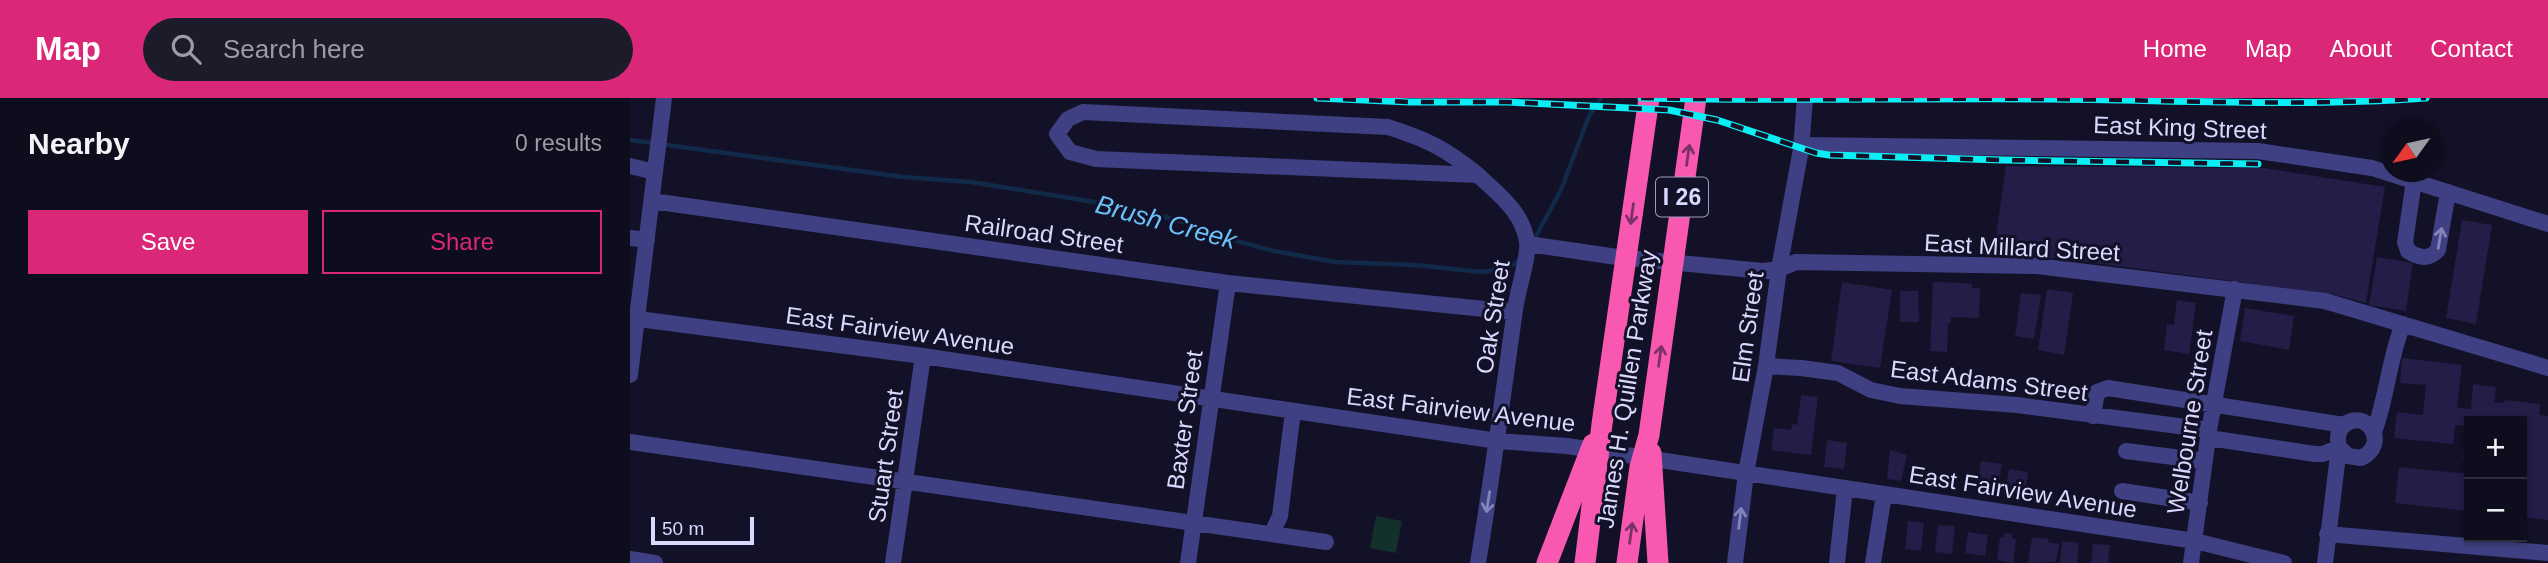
<!DOCTYPE html>
<html lang="en">
<head>
<meta charset="utf-8">
<style>
  body { margin:0; font-family:Helvetica,sans-serif; background:#1c1b2a; color:#f1f3f6 }
  .controls { position:absolute; right:21px; bottom:21px; display:grid; overflow:hidden; border-radius:0px; box-shadow:0 2px 5px #0004 }
  .controls button { width:63px; height:63px; display:grid; place-items:center; padding:0; border:0; border-bottom:2px solid #2e2d3b; background:#0e0d1d; color:#f1f3f6; font:35px sans-serif }
  .compass { position:absolute; left:1750px; top:21px; width:63px; height:63px; border-radius:50%; background:#0e0d1d; box-shadow:0 2px 5px #0004; rotate:237deg }
  .scale { position:absolute; left:21px; bottom:18px; width:103px; box-sizing:border-box; padding-left:7px; border:4px solid #d9d8fd; border-top:0; font-size:19px; line-height:24px; white-space:nowrap; color:#d9d8fd; -webkit-text-stroke:5px #131127; paint-order:stroke }
  .list { margin:0; padding:0; list-style:none }
  h2 { display:flex; justify-content:space-between; align-items:center; height:91px; margin:0; padding:0 28px; font-size:30px }
  h2 small { font-size:23px; font-weight:400; color:#9b9ca4 }
  .actions { display:flex; gap:14px; padding:21px 28px }
  .actions a { flex:1; padding:16px 0; border:2px solid #db2777; border-radius:0px; text-align:center; font-size:24px; color:#db2777 }
  .actions .main { background:#db2777; color:#fff }
  .icon { flex:none; width:38px; height:38px; fill:none; stroke:currentColor; stroke-width:2; stroke-linecap:round; stroke-linejoin:round }
  .map { position:relative; flex:none; width:1918px; height:465px; overflow:hidden }
  header { display:flex; align-items:center; gap:42px; box-sizing:border-box; height:98px; padding:0 35px; background:#db2777; color:#fff }
  header strong { font-size:33px }
  nav { display:flex; gap:38px; margin-inline-start:auto; font-size:24px }
  .search { width:490px; height:63px; background:#1c1b2a; display:flex; align-items:center; gap:18px; box-sizing:border-box; padding:0 24px; border-radius:38px; color:#9b9ca4; font-size:26px }
  main { display:flex }
  aside { flex:1; background:#0e0d1d }
  .map>svg:first-child { display:block }
  .green { fill:#14302d }
  .lines { fill:none; stroke-linecap:round; stroke-linejoin:round }
  .stream { stroke:#112a4a; stroke-width:4.5 }
  .building { fill:#231d47 }
  .minor { stroke:#3e4083; stroke-width:16 }
  .highway { stroke:#f858b0; stroke-width:21 }
  .rail-casing { stroke:#0ceef5; stroke-width:7 }
  .rail { stroke:#131127; stroke-width:4.5; stroke-dasharray:13; stroke-linecap:butt }
  .oneway { stroke:#7a3165 }
  .oneway2 { stroke:#8484ba }
  .labels { text-anchor:middle; stroke-width:6; stroke-linejoin:round; paint-order:stroke }
  .shield { fill:#131127; stroke:#9e9cbd; stroke-width:2 }
  .shield-label { font-size:23px; font-weight:bold; fill:#d9d8fd }
  .street-label { font-size:24px; fill:#d9d8fd; stroke:#131127 }
  .water-label { font-size:26px; font-style:italic; fill:#6ac1f9; stroke:#131127 }
</style>
</head>
<body>
<header>
<strong>Map</strong>
<div class="search"><svg class="icon" aria-label="search" viewBox="0 0 24 24"><circle cx="10" cy="10" r="6"/><path d="M15 15l6 6"/></svg>Search here</div>
<nav><a>Home</a><a>Map</a><a>About</a><a>Contact</a></nav>
</header>
<main>
<aside>
<h2>Nearby<small>0 results</small></h2>
<ul class="list">
</ul>
<div class="actions"><a class="main">Save</a><a>Share</a></div>
</aside>
<div class="map">
<svg width="1918" height="465" viewBox="0 0 1918 465">
  <rect width="100%" height="100%" fill="#131127"/>
  <path class="green" d="M746 418 772 423 766 455 740 450Z"/>
  <g class="lines">
    <path class="stream" d="M0 42 273 79 341 84 501 110 547 122 599 141 644 153 706 164 785 167 852 174 871 171 885 166 891 159
      M903 144 931 92 959 18 971 0"/>
  </g>
  <path class="building" d="M1376 68 1634 70 1755 89 1736 205 1702 196V200L1616 185 1427 160H1363Z
    M1832 122 1862 127 1846 226 1816 220Z
    M1747 159 1783 165 1776 213 1739 207Z
    M1212 184 1262 192 1250 270 1201 263Z
    M1303 184 1334 185 1342 186V190H1350L1349 220 1321 219V225H1318L1317 254 1300 253Z
    M1417 191 1443 195 1434 257 1408 252Z
    M1270 193H1288L1289 224H1270Z
    M1391 195 1411 197 1404 241 1385 238Z
    M1547 202 1566 205 1559 256 1534 252 1537 226 1544 227Z
    M1615 210 1664 218 1659 252 1610 243Z
    M1772 260 1832 267 1827 310 1841 311 1843 286 1866 289 1864 304 1874 305V302L1910 306 1909 317 1918 318V422L1892 419V323H1839V362L1833 361 1836 328 1825 327 1823 346 1764 340 1767 314 1793 317 1796 287 1770 285Z
    M1171 297 1188 299 1181 357 1141 352 1144 330 1161 332 1162 326 1167 327Z
    M1197 342 1217 345 1214 371 1194 369Z
    M1260 352 1277 357 1271 383 1257 381Z
    M1351 363 1372 366 1368 390 1348 387Z
    M1769 369 1839 376V413L1765 405Z
    M1379 371 1398 374 1394 399 1375 397Z
    M1278 423 1294 425 1291 453 1275 451Z
    M1308 427 1325 428 1322 456 1305 454Z
    M1338 434 1358 437 1355 458 1335 455Z
    M1374 435 1383 436 1382 441H1386L1383 465 1367 462 1370 439 1374 440Z
    M1402 439 1419 441 1418 444 1429 446 1426 464 1398 465Z
    M1432 443 1449 445 1447 465H1430Z
    M1463 446 1480 447 1478 465H1461Z"/>
  <g class="lines">
    <path class="minor" d="M1171 47 1628 53 1742 70 1918 126
      M0 68 25 74
      M848 77C815 50 798 42 758 29L453 14 438 21 427 36 440 54 466 61 848 77C868 96 893 114 897 144 899 160 887 194 885 212 873 296 862 381 848 465
      M1784 83 1775 144 1778 153C1789 160 1799 162 1808 152L1818 94
      M22 103 598 185 884 214
      M0 140 17 142
      M898 146 987 159 1133 173 1149 171 1166 164 1407 168 1695 203 1918 270
      M0 220 293 258 868 343 937 348 1565 443 1654 465
      M1136 268 1171 270 1208 275 1241 292 1270 298 1387 307 1579 332
      M0 277 34 0
      M1463 318 1467 294 1478 290 1714 327
      M1744 334C1757 299 1759 261 1773 226
      M1579 340 1685 356H1693L1709 349
      M0 344 696 444
      M1496 353 1575 363
      M1492 393 1570 405
      M642 435 650 418 663 313
      M1697 436 1918 455
      M0 461 25 465
      M263 465 293 258
      M558 465 598 185
      M1105 465 1116 375 1136 268 1149 171 1171 51 1175 0
      M1207 465 1215 390
      M1243 465 1254 396
      M1561 465 1579 332 1605 191
      M1695 465 1709 349C1707 341 1707 334 1713 328 1734 308 1762 345 1731 360L1718 358 1709 349"/>
    <path class="highway" d="M1021 355 1028 465
      M917 465 963 346
      M955 465 972 326 1019 0
      M997 465 1010 369 1019 337 1066 0"/>
    <defs>
      <path id="rail" d="M687 0 780 4H878L1039 12 1087 22 1186 55 1199 57 1373 62 1628 66
        M1011 0C1147 3 1283 0 1419 1 1545 2 1670 9 1796 0"/>
    </defs>
    <use href="#rail" class="rail-casing"/>
    <use href="#rail" class="rail"/>
  </g>
  <defs><path id="oneway-shaft" d="M-6 0H5M1.5-3L5.5 0L1.5 3" fill="none" stroke-width="1.6" stroke-linecap="round" stroke-linejoin="round" transform="scale(1.75)"/></defs>
  <g class="oneway">
    <use href="#oneway-shaft" transform="translate(1058 57) rotate(-82)"/>
    <use href="#oneway-shaft" transform="translate(1002 116) rotate(98)"/>
    <use href="#oneway-shaft" transform="translate(1030 258) rotate(-82)"/>
    <use href="#oneway-shaft" transform="translate(1001 435) rotate(-82)"/>
  </g>
  <g class="oneway2">
    <use href="#oneway-shaft" transform="translate(1810 140) rotate(-80)"/>
    <use href="#oneway-shaft" transform="translate(858 404) rotate(99)"/>
    <use href="#oneway-shaft" transform="translate(1110 420) rotate(-83)"/>
  </g>
  <g class="labels">
    <rect class="shield" x="1026" y="79.5" width="52" height="39" rx="5"/>
    <g class="shield-label">
      <text x="1052" y="107">I 26</text>
    </g>
    <g class="street-label">
      <text transform="translate(1550 30) rotate(2)" y="8">East King Street</text>
      <text transform="translate(414 136) rotate(8)" y="8">Railroad Street</text>
      <text transform="translate(1392 150) rotate(3)" y="8">East Millard Street</text>
      <text transform="translate(863 219) rotate(-81)" y="8">Oak Street</text>
      <text transform="translate(1118 229) rotate(-82)" y="8">Elm Street</text>
      <text transform="translate(270 233) rotate(8)" y="8">East Fairview Avenue</text>
      <text transform="translate(1359 283) rotate(7)" y="8">East Adams Street</text>
      <text transform="translate(997 291) rotate(-81)" y="8">James H. Quillen Parkway</text>
      <text transform="translate(831 312) rotate(7)" y="8">East Fairview Avenue</text>
      <text transform="translate(555 322) rotate(-82)" y="8">Baxter Street</text>
      <text transform="translate(1560 324) rotate(-81)" y="8">Welbourne Street</text>
      <text transform="translate(256 358) rotate(-82)" y="8">Stuart Street</text>
      <text transform="translate(1393 394) rotate(9)" y="8">East Fairview Avenue</text>
    </g>
    <g class="water-label">
      <text transform="translate(536 124) rotate(15)" y="9">Brush Creek</text>
    </g>
  </g>
</svg>
<div class="controls">
<button>+</button>
<button>−</button>
</div>
<svg class="compass" viewBox="-18 -18 36 36"><path d="M0-13l5 13h-10z" fill="#e53935"/><path d="M0 13l5-13h-10z" fill="#9b9ca4"/></svg>
<div class="scale">50 m</div>
</div>
</main>
</body>
</html>
